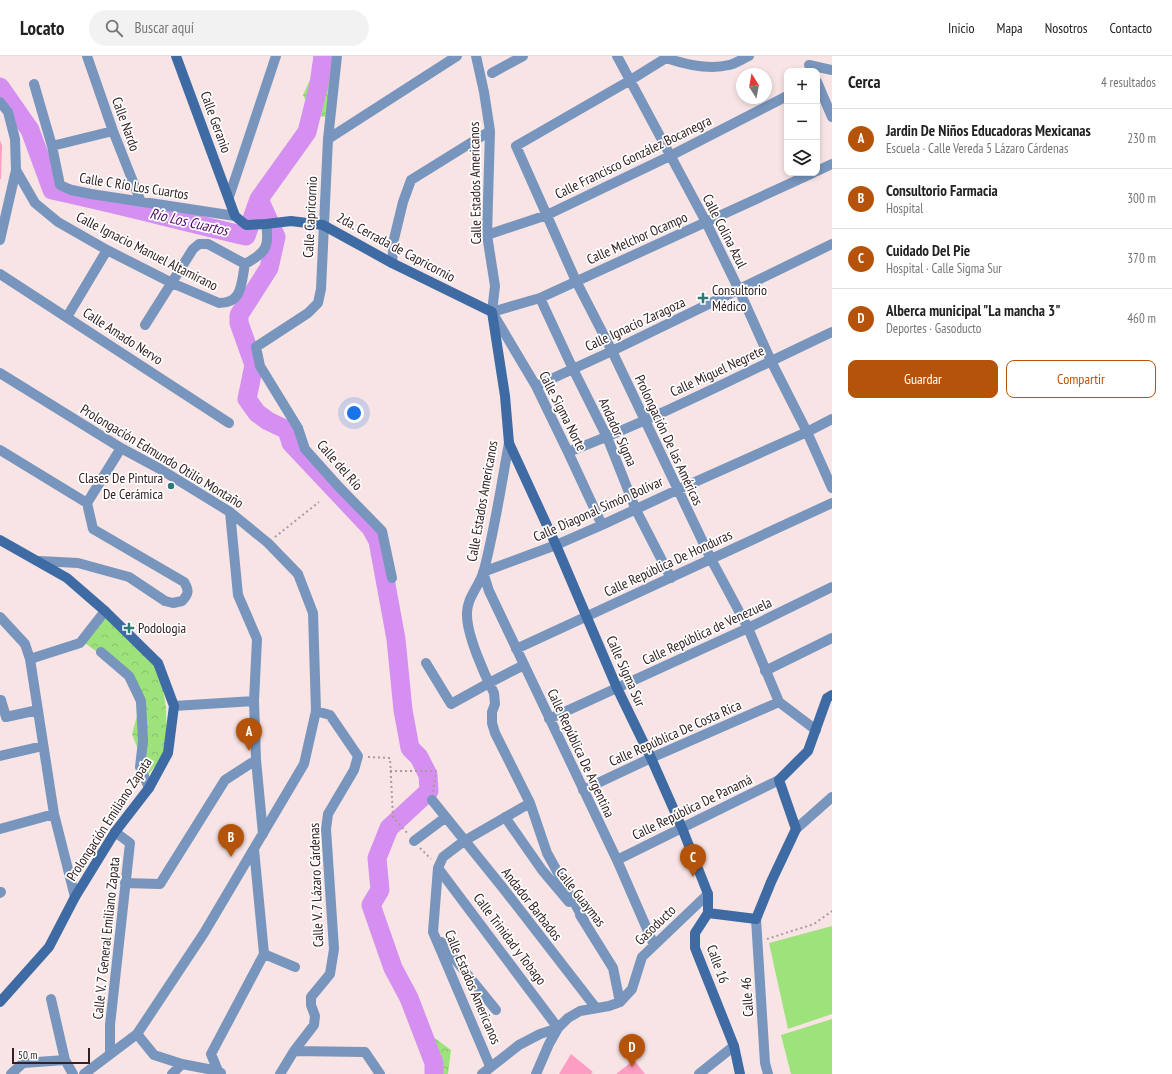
<!DOCTYPE html>
<html lang="es">
<head>
<meta charset="utf-8">
<style>
  body { margin:0; font-family:"PT Sans Narrow",sans-serif; background:#f2f2f2; color:#222 }
  .controls { position:absolute; right:12px; top:12px; display:grid; overflow:hidden; border-radius:8px; box-shadow:0 2px 6px #0003 }
  .controls button { width:36px; height:36px; display:grid; place-items:center; padding:0; border:0; border-bottom:1px solid #e0e0e0; background:#fff; color:#222; font:20px sans-serif }
  .compass { position:absolute; left:736px; top:12px; width:36px; height:36px; border-radius:50%; background:#fff; box-shadow:0 2px 6px #0003; rotate:349deg }
  .scale { position:absolute; left:12px; bottom:10px; width:78px; box-sizing:border-box; padding-left:4px; border:2px solid #332122; border-top:0; font-size:11px; line-height:14px; white-space:nowrap; color:#332122; -webkit-text-stroke:3px #fff; paint-order:stroke }
  .you { position:absolute; left:354px; top:357px; width:14px; height:14px; margin:-10px; border:3px solid #fff; border-radius:50%; background:#1a73e8; box-shadow:0 0 0 6px #1a73e833 }
  .badge { display:grid; place-items:center; width:26px; height:26px; border-radius:50%; background:#b45309; color:#fff; font-size:13px; font-weight:700 }
  .pin { position:absolute; translate:-50% -33px; filter:drop-shadow(0 1px 2px #0008) }
  .pin::after { content:''; position:absolute; top:21px; width:14px; height:12px; background:inherit; clip-path:polygon(0 0,100% 0,50% 100%) }
  .list { margin:0; padding:0; list-style:none }
  h2 { display:flex; justify-content:space-between; align-items:center; height:52px; margin:0; padding:0 16px; font-size:17px }
  h2 small { font-size:13px; font-weight:400; color:#767676 }
  .list li { display:grid; grid-template-columns:26px 1fr auto; gap:12px; align-items:center; box-sizing:border-box; height:60px; padding:0 16px; border-top:1px solid #e0e0e0 }
  .list b { display:block; font-size:15px; white-space:nowrap }
  .list p { margin:0; font-size:13px; white-space:nowrap; color:#767676 }
  .list em { font-size:13px; font-style:normal; color:#767676 }
  .actions { display:flex; gap:8px; padding:12px 16px }
  .actions a { flex:1; padding:9px 0; border:1px solid #b45309; border-radius:8px; text-align:center; font-size:14px; color:#b45309 }
  .actions .main { background:#b45309; color:#fff }
  .icon { flex:none; width:22px; height:22px; fill:none; stroke:currentColor; stroke-width:2; stroke-linecap:round; stroke-linejoin:round }
  .map { position:relative; flex:none; width:832px; height:1018px; overflow:hidden }
  header { display:flex; align-items:center; gap:24px; box-sizing:border-box; height:56px; padding:0 20px; background:#fff; border-bottom:1px solid #e0e0e0 }
  header strong { font-size:19px }
  nav { display:flex; gap:22px; margin-inline-start:auto; font-size:14px }
  .search { width:280px; height:36px; background:#f2f2f2; display:flex; align-items:center; gap:10px; box-sizing:border-box; padding:0 14px; border-radius:22px; color:#767676; font-size:15px }
  main { display:flex }
  aside { flex:1; background:#fff }
  .map>svg:first-child { display:block }
  .forest { fill:url(#forest-crowns) }
  .garden { fill:#9ee27c }
  .lines { fill:none; stroke-linecap:round; stroke-linejoin:round }
  .river { stroke:#d58ff1; stroke-width:19 }
  .building { fill:#fd9dc1 }
  .path { stroke:#ad9a9b; stroke-width:2; stroke-dasharray:2 3; stroke-linecap:butt }
  .street { stroke:#7795bd; stroke-width:10 }
  .secondary { stroke:#3f6ba5; stroke-width:10 }
  .poi-dot { fill:#2e7878; stroke:#fff; stroke-width:1.5 }
  .labels { text-anchor:middle; stroke-width:3.5; stroke-linejoin:round; paint-order:stroke }
  .street-label { font-size:14px; fill:#332122; stroke:#fff }
  .poi-label { font-size:14px; fill:#332122; stroke:#fff; text-anchor:start }
  .water-label { font-size:15px; font-style:italic; fill:#4e0964; stroke:#fff }
</style>
</head>
<body>
<header>
<strong>Locato</strong>
<div class="search"><svg class="icon" aria-label="search" viewBox="0 0 24 24"><circle cx="10" cy="10" r="6"/><path d="M15 15l6 6"/></svg>Buscar aquí</div>
<nav><a>Inicio</a><a>Mapa</a><a>Nosotros</a><a>Contacto</a></nav>
</header>
<main>
<div class="map">
<svg width="832" height="1018" viewBox="0 0 832 1018">
  <defs>
    <pattern id="forest-crowns" width="20" height="18" patternUnits="userSpaceOnUse"><rect width="20" height="18" fill="#9ee27c"/><path d="M2 6a3 3 0 1 1 6 0M12 15a3 3 0 1 1 6 0" fill="none" stroke="#89c26b"/></pattern>
  </defs>
  <rect width="100%" height="100%" fill="#f8e4e5"/>
  <path class="forest" d="M312 0H336L328 61 304 59 307 47 303 39 319 4Z
    M105 558 160 616 166 651 167 695 148 719 132 678 137 660 136 642 122 614 82 585Z
    M428 977 451 994 448 1018H425Z"/>
  <path class="garden" d="M832 870V958L788 973 769 887Z
    M832 963V1018H791L781 979Z"/>
  <g class="lines">
    <path class="river" d="M0 31 30 74 52 134C117 148 181 165 246 180L259 143 307 76 319 28 323 0
      M259 143 276 181 269 212 239 259V267L254 309 247 343 257 357 268 365 287 374 291 387 371 472 378 485 396 583 403 654 410 692 419 701 428 719 429 735 389 772 377 802 380 834 371 849 393 912 409 942 434 1007V1018"/>
  </g>
  <path class="building" d="M0 84 2 90 1 123H0Z
    M571 998 593 1016 591 1018H559Z
    M634 1004 645 1018H616Z"/>
  <g class="lines">
    <path class="path" d="M275 481 319 446
      M368 701 390 702 393 761 408 778
      M390 715H436L433 736
      M420 792 431 803
      M767 883 814 868 832 855"/>
    <path class="street" d="M87 0 113 75 141 146
      M337 0 328 83 321 233 318 247 308 257 256 291 260 310 298 372 305 393 339 431 382 475 392 522
      M476 0 484 36 490 75 487 179 495 230 492 256
      M617 0 706 166 739 234 771 305 807 376 832 432
      M749 0C742 3 735 8 729 9 710 14 684 8 666 2L629 25 516 90 576 225 612 295 711 503 748 572 779 646 816 674
      M809 9 832 14
      M492 17 523 0
      M817 26 832 61
      M34 28 52 90 60 129 71 134 91 138 235 160
      M0 46 8 56 15 83 16 114 0 184
      M328 83 457 0
      M52 90 113 75
      M16 114 35 147 58 166 107 194 172 227 219 247C243 247 241 227 245 208
      M817 115 832 108
      M229 141 276 0
      M487 179 547 159 670 100 787 40
      M392 207 394 183 403 146 411 124 490 75
      M245 208C265 197 270 192 266 168
      M0 218 229 367
      M540 242 573 313 607 381 636 454 671 522
      M492 256 540 242 813 117
      M492 256 536 330 568 396 602 469
      M67 261 107 194
      M145 269 193 193 199 188H208L245 208
      M0 317 121 392 160 413 230 456 268 487 298 518 313 557 316 655 304 708 204 877 137 978 84 1018
      M536 330 612 295 832 188
      M509 387C501 430 495 472 484 514 480 530 466 542 467 559 467 579 484 618 494 637L495 648 492 656V667L495 677 530 747 547 797 584 864
      M0 394 87 447 93 473 184 526C189 534 189 538 182 545L173 547 165 545 129 521 78 507 39 505
      M568 396C658 362 745 317 832 276
      M87 447 121 392
      M230 456 238 539 257 583 254 645 256 704 263 778
      M483 516 489 535 617 804 654 889
      M483 516 556 489 602 469 677 434 807 376 832 363
      M0 561 25 588 30 603 54 758 75 841
      M516 593 832 447
      M101 596 129 620 141 645 143 685 140 711 149 732
      M30 603 80 587 105 555
      M426 607 451 648 489 627 524 609
      M765 615 832 582
      M1 644 6 661 38 654
      M174 650 254 645
      M549 663 748 572 832 531
      M0 700 43 690
      M583 734 651 702 779 646
      M432 744 503 832 596 952
      M505 761 542 814 569 846
      M0 773 54 758
      M796 773 832 741
      M414 785 446 761
      M254 793 264 898
      M617 804 779 724
      M438 812 558 972 540 978 519 989 482 1018
      M125 827 160 828 225 724 256 704
      M0 837 1 836
      M580 859 613 912 620 946
      M756 863 765 1007 768 1018
      M441 886 496 954
      M264 898 295 911
      M51 943 65 1004 73 1018
      M137 978 154 999 182 1008 218 1015 221 1017
      M294 995 365 996 380 1018
      M110 998V969L130 787 115 776
      M490 1010 433 876 438 812 443 801 464 785 530 747
      M218 1015 211 998 264 898
      M11 1018 23 1007 65 1004
      M172 1018 182 1008
      M280 1018 294 995 314 969 315 960 311 949V941L330 918 334 893 326 773 328 758 354 714 358 700 330 659 316 655
      M536 1018 549 988 558 972 568 962 580 955 609 950 620 946 632 933 642 901 708 838
      M699 1018 734 990"/>
    <path class="secondary" d="M176 0 235 160 246 169 266 168 291 165 323 169 392 207 492 256 505 340 509 387 556 489 617 632 651 702 682 772 708 838V857
      M0 484 67 522 105 555 158 607 174 650 168 697 149 732 115 776 75 841 49 891 0 946
      M708 857 756 863 771 826 796 773 779 724 808 695 827 642 832 639
      M708 857 695 877V892L734 990 740 1018"/>
  </g>
  <g class="poi-dot">
    <path d="M701 236h4v4h4v4h-4v4h-4v-4h-4v-4h4z"/>
    <circle cx="171" cy="430" r="4"/>
    <path d="M127 566h4v4h4v4h-4v4h-4v-4h-4v-4h4z"/>
  </g>
  <g class="labels">
    <g class="street-label">
      <text transform="translate(216 66) rotate(70)" y="5">Calle Geranio</text>
      <text transform="translate(126 68) rotate(70)" y="5">Calle Nardo</text>
      <text transform="translate(633 101) rotate(-26)" y="5">Calle Francisco González Bocanegra</text>
      <text transform="translate(475 127) rotate(-91)" y="5">Calle Estados Americanos</text>
      <text transform="translate(134 130) rotate(9)" y="5">Calle C Río Los Cuartos</text>
      <text transform="translate(310 161) rotate(-87)" y="5">Calle Capricornio</text>
      <text transform="translate(725 175) rotate(63)" y="5">Calle Colina Azul</text>
      <text transform="translate(637 182) rotate(-24)" y="5">Calle Melchor Ocampo</text>
      <text transform="translate(396 191) rotate(28)" y="5">2da. Cerrada de Capricornio</text>
      <text transform="translate(147 195) rotate(27)" y="5">Calle Ignacio Manuel Altamirano</text>
      <text transform="translate(635 268) rotate(-25)" y="5">Calle Ignacio Zaragoza</text>
      <text transform="translate(123 280) rotate(33)" y="5">Calle Amado Nervo</text>
      <text transform="translate(717 315) rotate(-25)" y="5">Calle Miguel Negrete</text>
      <text transform="translate(563 355) rotate(63)" y="5">Calle Sigma Norte</text>
      <text transform="translate(618 376) rotate(66)" y="5">Andador Sigma</text>
      <text transform="translate(669 384) rotate(65)" y="5">Prolongación De las Américas</text>
      <text transform="translate(162 400) rotate(31)" y="5">Prolongación Edmundo Otilio Montaño</text>
      <text transform="translate(340 409) rotate(49)" y="5">Calle del Río</text>
      <text transform="translate(482 445) rotate(-80)" y="5">Calle Estados Americanos</text>
      <text transform="translate(598 453) rotate(-24)" y="5">Calle Diagonal Simón Bolívar</text>
      <text transform="translate(668 507) rotate(-25)" y="5">Calle República De Honduras</text>
      <text transform="translate(707 575) rotate(-25)" y="5">Calle República de Venezuela</text>
      <text transform="translate(626 615) rotate(66)" y="5">Calle Sigma Sur</text>
      <text transform="translate(675 677) rotate(-24)" y="5">Calle República De Costa Rica</text>
      <text transform="translate(581 697) rotate(65)" y="5">Calle República De Argentina</text>
      <text transform="translate(692 751) rotate(-26)" y="5">Calle República De Panamá</text>
      <text transform="translate(109 763) rotate(-57)" y="5">Prolongación Emiliano Zapata</text>
      <text transform="translate(316 829) rotate(-92)" y="5">Calle V. 7 Lázaro Cárdenas</text>
      <text transform="translate(581 841) rotate(52)" y="5">Calle Guaymas</text>
      <text transform="translate(532 848) rotate(52)" y="5">Andador Barbados</text>
      <text transform="translate(655 869) rotate(-44)" y="5">Gasoducto</text>
      <text transform="translate(106 882) rotate(-84)" y="5">Calle V. 7 General Emiliano Zapata</text>
      <text transform="translate(510 883) rotate(53)" y="5">Calle Trinidad y Tobago</text>
      <text transform="translate(718 908) rotate(70)" y="5">Calle 16</text>
      <text transform="translate(473 931) rotate(67)" y="5">Calle Estados Americanos</text>
      <text transform="translate(747 941) rotate(-94)" y="5">Calle 46</text>
    </g>
    <g class="poi-label">
      <text x="712" y="239">Consultorio<tspan x="712" dy="16">Médico</tspan></text>
      <text x="163" y="427" text-anchor="end">Clases De Pintura<tspan x="163" dy="16">De Cerámica</tspan></text>
      <text x="138" y="577">Podologia</text>
    </g>
    <g class="water-label">
      <text transform="translate(189 166) rotate(13)" y="5">Río Los Cuartos</text>
    </g>
  </g>
</svg>
<div class="controls">
<button>+</button>
<button>−</button>
<button><svg class="icon" aria-label="layers" viewBox="0 0 24 24"><path d="M12 4l9 5-9 5-9-5zM3 14l9 5 9-5"/></svg></button>
</div>
<svg class="compass" viewBox="-18 -18 36 36"><path d="M0-13l5 13h-10z" fill="#e53935"/><path d="M0 13l5-13h-10z" fill="#767676"/></svg>
<div class="scale">50 m</div>
<div class="you"></div>
<div class="pin badge" style="left:249px;top:695px">A</div>
<div class="pin badge" style="left:231px;top:801px">B</div>
<div class="pin badge" style="left:693px;top:821px">C</div>
<div class="pin badge" style="left:632px;top:1011px">D</div>
</div>
<aside>
<h2>Cerca<small>4 resultados</small></h2>
<ul class="list">
<li><span class="badge">A</span><div><b>Jardin De Niños Educadoras Mexicanas</b><p>Escuela · Calle Vereda 5 Lázaro Cárdenas</p></div><em>230 m</em></li>
<li><span class="badge">B</span><div><b>Consultorio Farmacia</b><p>Hospital</p></div><em>300 m</em></li>
<li><span class="badge">C</span><div><b>Cuidado Del Pie</b><p>Hospital · Calle Sigma Sur</p></div><em>370 m</em></li>
<li><span class="badge">D</span><div><b>Alberca municipal &quot;La mancha 3&quot;</b><p>Deportes · Gasoducto</p></div><em>460 m</em></li>
</ul>
<div class="actions"><a class="main">Guardar</a><a>Compartir</a></div>
</aside>
</main>
</body>
</html>
